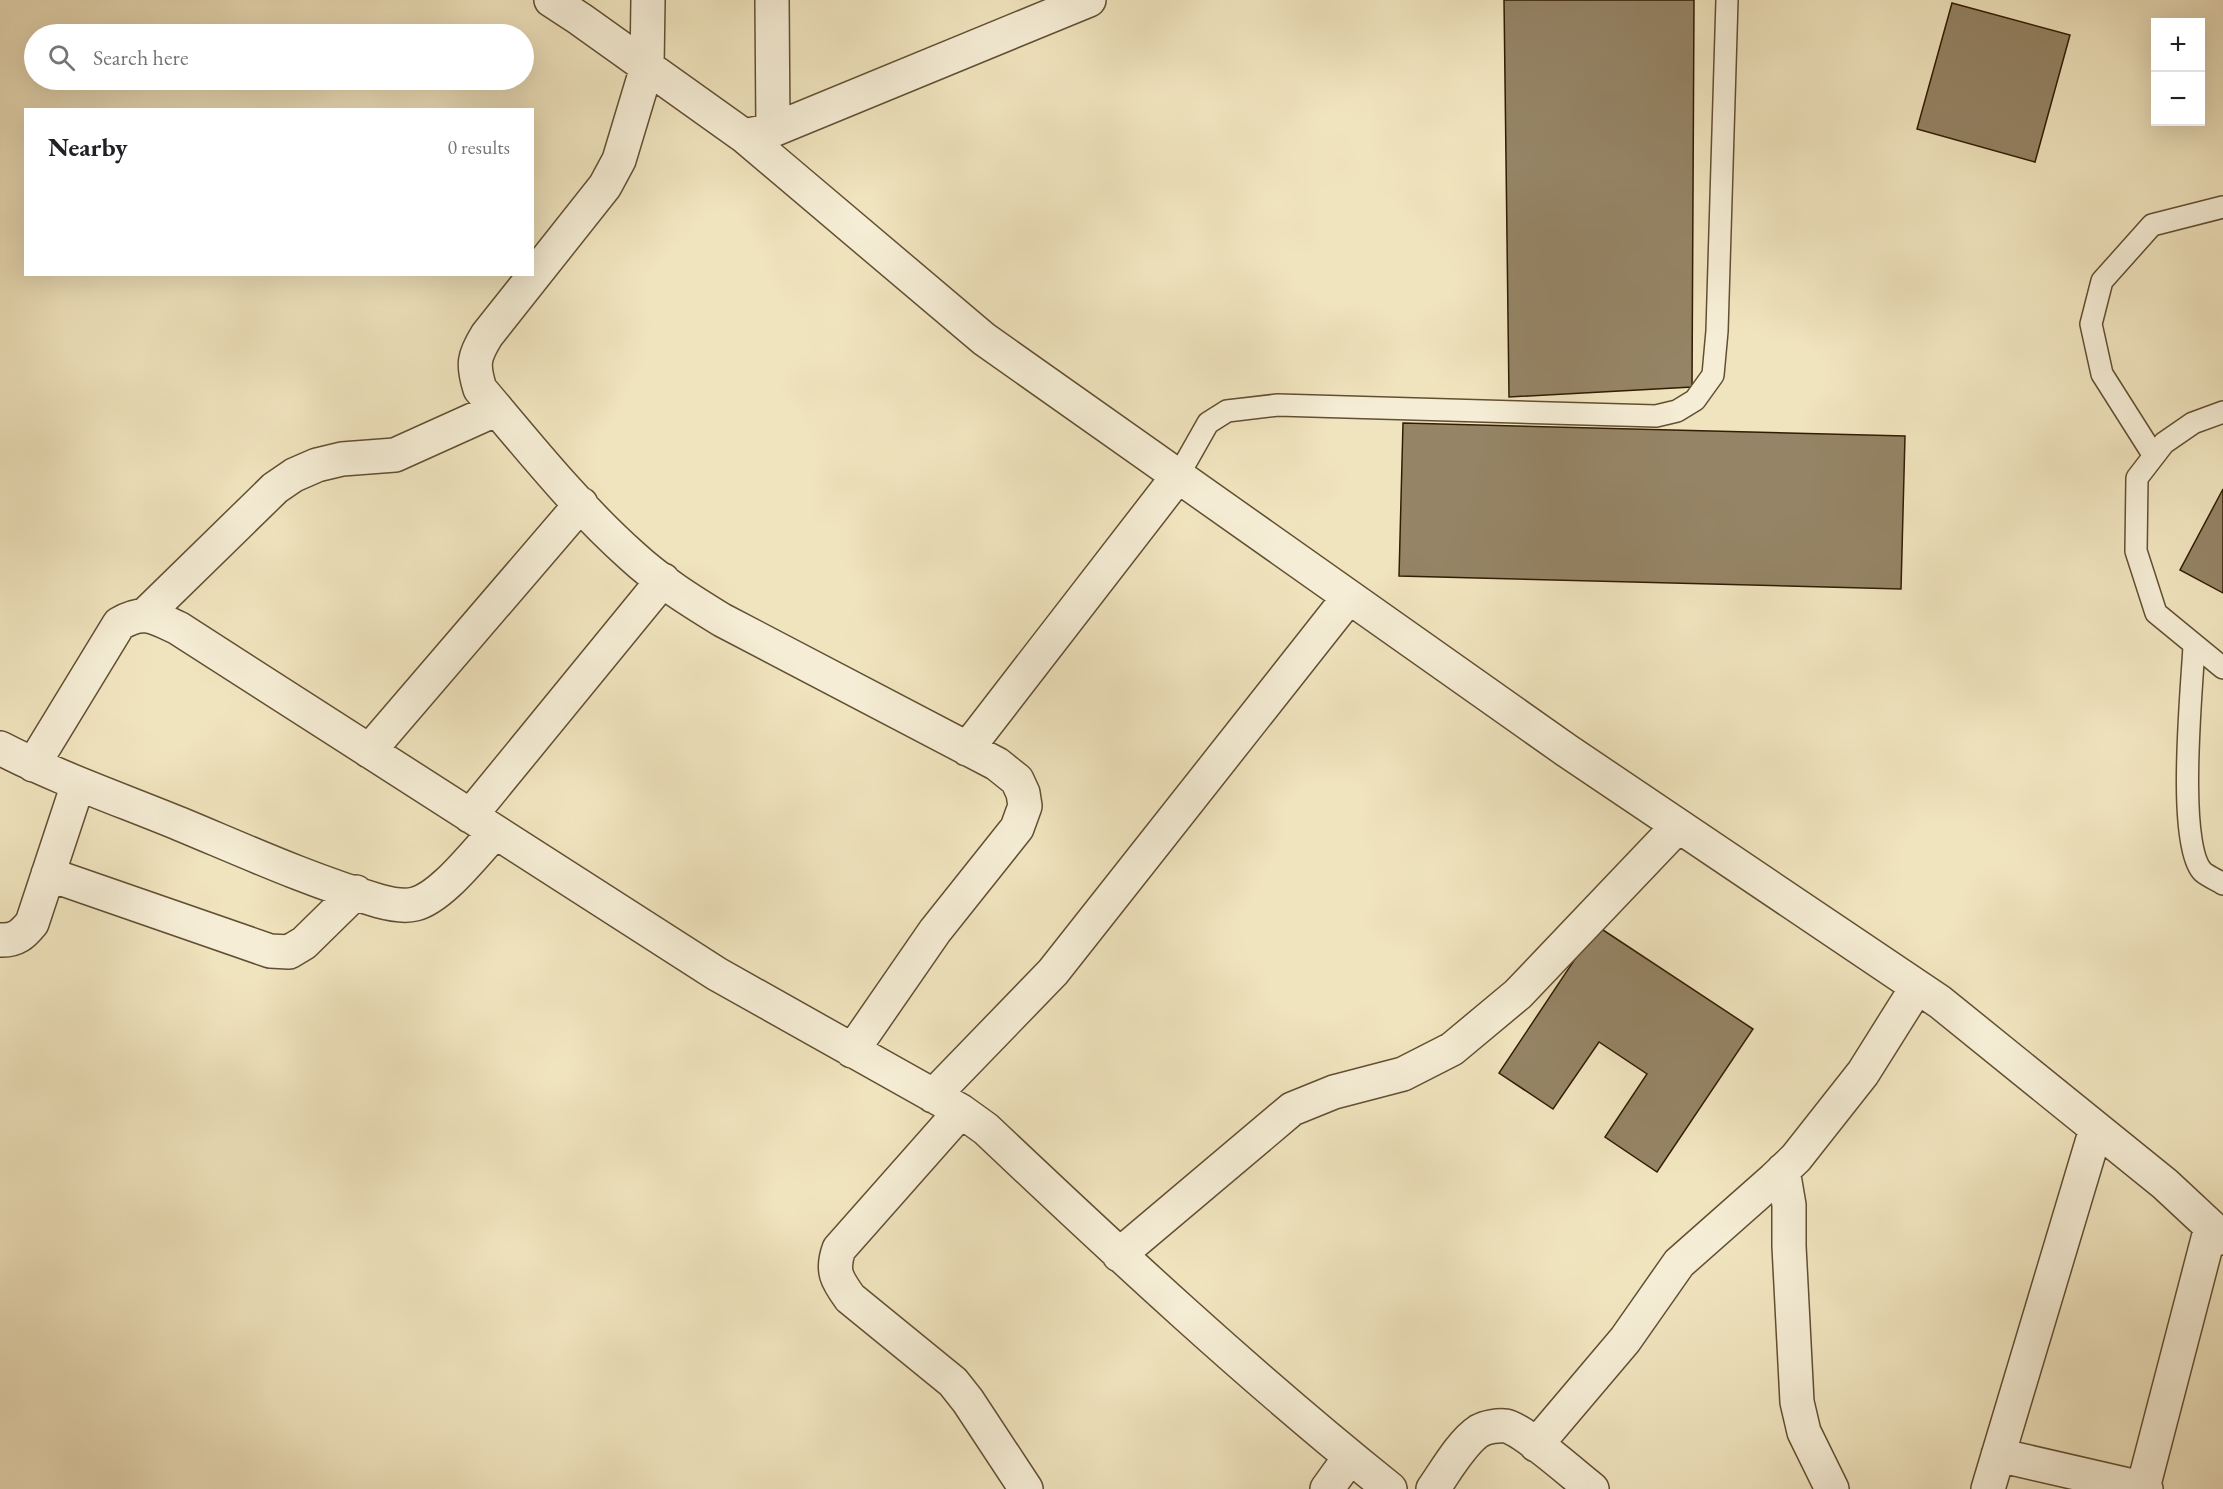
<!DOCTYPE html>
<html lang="en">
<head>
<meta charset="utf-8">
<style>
  body { margin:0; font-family:"EB Garamond",serif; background:#f6f6f6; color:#202124 }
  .controls { position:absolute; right:18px; top:18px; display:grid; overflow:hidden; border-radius:0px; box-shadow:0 6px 24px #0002 }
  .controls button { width:54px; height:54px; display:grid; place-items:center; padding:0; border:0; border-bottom:2px solid #e0e0e0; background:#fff; color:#202124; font:30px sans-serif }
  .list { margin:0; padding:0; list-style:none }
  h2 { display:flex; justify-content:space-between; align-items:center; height:78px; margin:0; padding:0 24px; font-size:26px }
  h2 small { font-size:20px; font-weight:400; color:#757577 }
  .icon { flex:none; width:33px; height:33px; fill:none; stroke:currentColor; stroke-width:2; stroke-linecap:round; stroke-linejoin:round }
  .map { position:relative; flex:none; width:2223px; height:1489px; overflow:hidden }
  .search { position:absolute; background:#fff; box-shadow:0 6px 24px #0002; left:24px; top:24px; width:510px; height:66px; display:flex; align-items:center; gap:15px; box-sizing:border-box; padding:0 21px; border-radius:33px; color:#757577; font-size:22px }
  .panel { position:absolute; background:#fff; box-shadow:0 6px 24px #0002; left:24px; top:108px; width:510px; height:168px; border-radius:0px }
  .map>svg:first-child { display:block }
  .building { fill:#958465; stroke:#321d04; stroke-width:1.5 }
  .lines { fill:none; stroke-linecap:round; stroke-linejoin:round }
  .service-casing { stroke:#624f32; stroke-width:24 }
  .minor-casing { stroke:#624f32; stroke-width:36 }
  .service { stroke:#f5edd5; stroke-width:21 }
  .minor { stroke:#f5edd5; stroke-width:33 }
</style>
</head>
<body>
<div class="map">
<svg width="2223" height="1489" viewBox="0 0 2223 1489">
  <rect width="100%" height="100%" fill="#f0e4be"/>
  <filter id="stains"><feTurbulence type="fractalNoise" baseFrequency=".00333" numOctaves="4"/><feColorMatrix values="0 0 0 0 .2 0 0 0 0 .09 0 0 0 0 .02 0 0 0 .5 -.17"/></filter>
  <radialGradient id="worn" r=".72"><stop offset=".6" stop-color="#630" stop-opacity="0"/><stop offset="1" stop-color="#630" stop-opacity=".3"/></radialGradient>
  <path class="building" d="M1504 0H1694L1692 387 1509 397Z
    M1952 3 2070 35 2035 162 1917 129Z
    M1403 423 1905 436 1901 589 1399 576Z
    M2223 489V593L2180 570Z
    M1597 926 1753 1029 1657 1172 1605 1137 1647 1074 1599 1042 1553 1109 1499 1073Z"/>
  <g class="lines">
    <defs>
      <path id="service" d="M2223 412 2193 423 2164 443 2137 478 2136 551 2156 613 2223 668
        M2154 456 2102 374 2091 324 2102 281 2152 225 2223 207
        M1178 476 1208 423 1227 411 1278 405 1656 416 1677 411 1695 400 1713 375 1717 331 1727 0
        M2194 646C2192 687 2176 846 2203 872 2209 877 2217 880 2223 884"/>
      <path id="minor" d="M551 0 580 19 744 136 984 339 1566 750 1940 1002 2165 1184 2223 1238
        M648 0 647 67 619 160 605 186 487 335C474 356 472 364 480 389 528 446 576 506 632 556 659 581 691 601 722 620L997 764 1017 780 1023 793 1025 806 1017 828 935 931 852 1051
        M772 0 773 130
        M744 136 773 130 1089 0
        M145 615 275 488 294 475 317 465 342 459 395 455 497 409
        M0 748C58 778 119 799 180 824 245 851 311 881 379 901 390 904 404 907 415 904 442 897 475 853 495 832
        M967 749 1178 476
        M369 751 581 504
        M33 765 119 624C144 609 154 617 178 628L717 974 961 1111 986 1129C1117 1253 1249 1376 1390 1489
        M470 816 663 580
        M48 874 270 951 289 952 304 943 356 892
        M0 940C16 941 23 934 32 923L78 784
        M933 1096 1053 972 1349 597
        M961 1111 839 1249C831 1271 837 1280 850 1298L953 1382 968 1401 1026 1489
        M1783 1170 1789 1205V1246L1797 1402 1804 1432 1832 1489
        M1119 1255 1292 1109 1334 1092 1403 1074 1452 1049 1518 994 1678 826
        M1536 1445 1625 1340 1679 1263 1774 1179 1796 1158 1863 1073 1917 987
        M1998 1455 2146 1489
        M2143 1488 2211 1227
        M1327 1489 1350 1457
        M1433 1489C1445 1472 1462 1442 1479 1431 1486 1427 1498 1425 1506 1426 1524 1430 1575 1476 1592 1489
        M1988 1489 2096 1129"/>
    </defs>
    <use href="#service" class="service-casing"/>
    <use href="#minor" class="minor-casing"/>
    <use href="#service" class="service"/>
    <use href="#minor" class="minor"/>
  </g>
  <rect width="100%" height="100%" filter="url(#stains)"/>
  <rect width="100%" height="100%" fill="url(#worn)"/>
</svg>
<div class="controls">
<button>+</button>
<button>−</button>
</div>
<div class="search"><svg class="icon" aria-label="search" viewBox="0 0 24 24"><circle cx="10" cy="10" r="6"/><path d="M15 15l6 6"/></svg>Search here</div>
<section class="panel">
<h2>Nearby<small>0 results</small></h2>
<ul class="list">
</ul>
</section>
</div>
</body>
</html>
